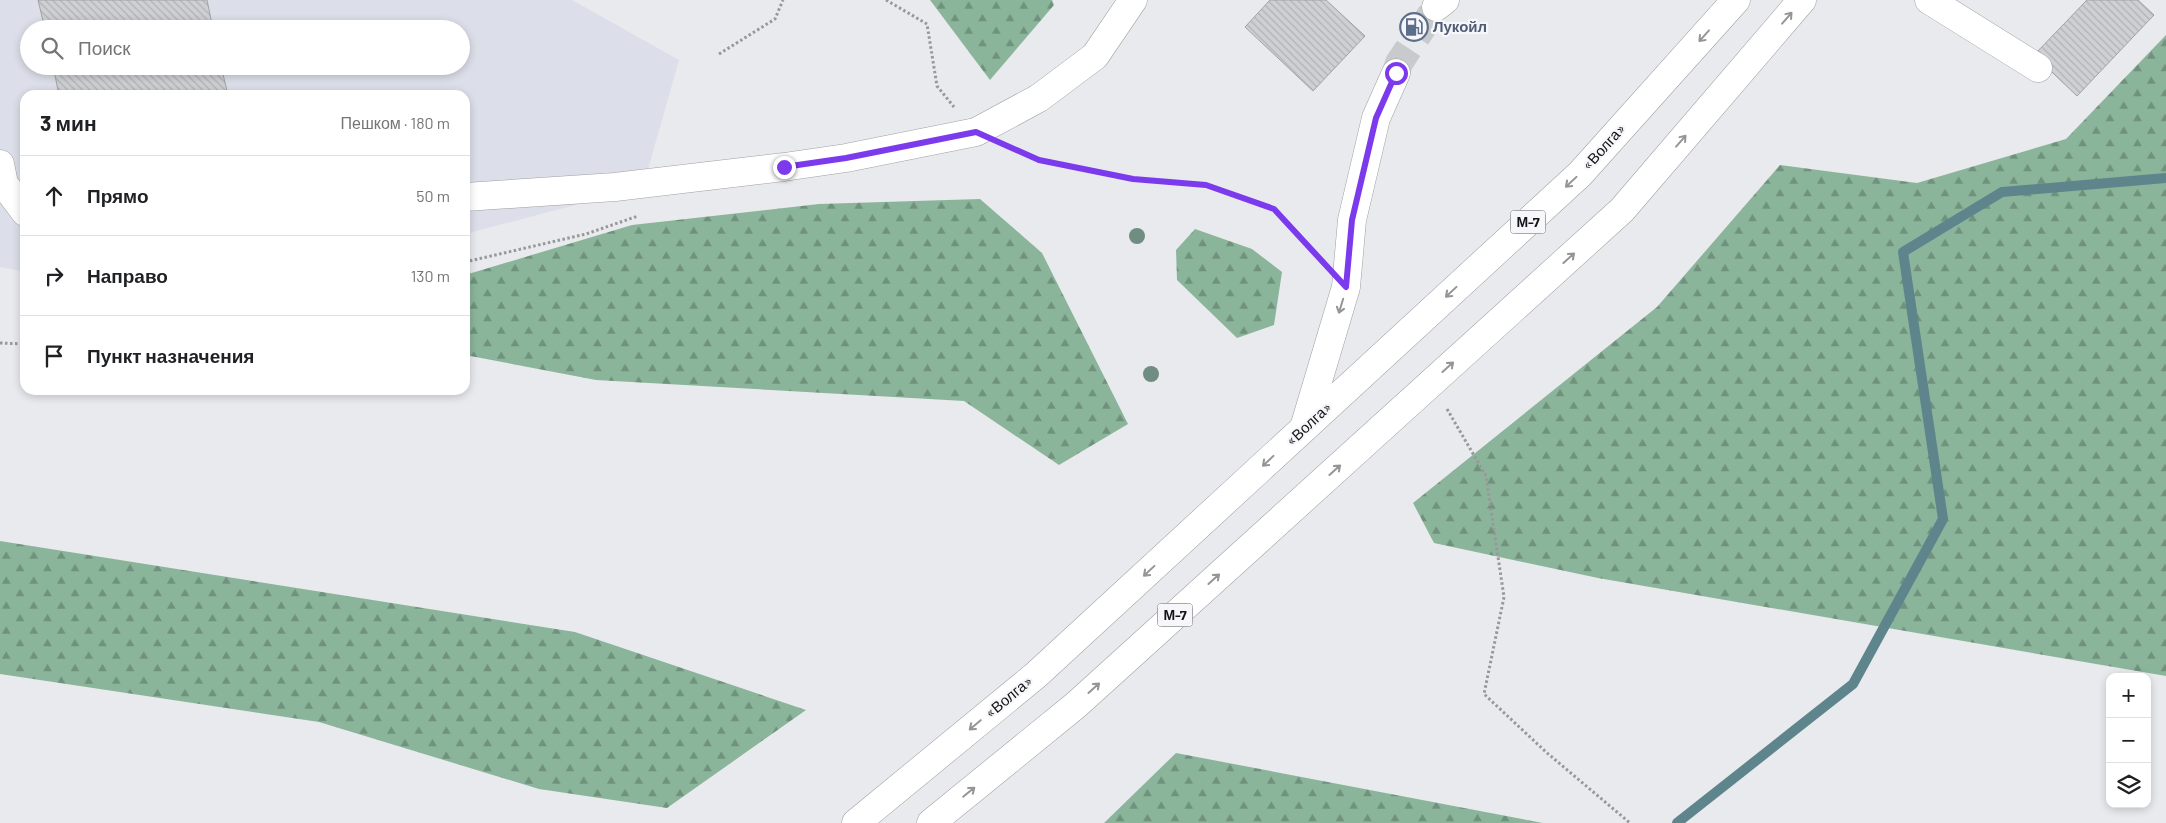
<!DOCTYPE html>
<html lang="ru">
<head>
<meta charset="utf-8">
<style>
  body { margin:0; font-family:Barlow,sans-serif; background:#f6f6f6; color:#202124 }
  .controls { position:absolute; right:15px; bottom:15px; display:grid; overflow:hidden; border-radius:10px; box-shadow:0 2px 8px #0003 }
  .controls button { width:45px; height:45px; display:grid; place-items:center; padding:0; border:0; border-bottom:1px solid #e0e0e0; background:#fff; color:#202124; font:25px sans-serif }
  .stop { position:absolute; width:15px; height:15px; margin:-11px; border:4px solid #7c3aed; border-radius:50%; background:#fff }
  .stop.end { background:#7c3aed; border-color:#fff; box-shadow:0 1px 5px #0008 }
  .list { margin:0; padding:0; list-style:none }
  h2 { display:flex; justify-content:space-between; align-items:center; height:65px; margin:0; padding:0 20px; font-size:21px }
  h2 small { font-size:16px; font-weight:400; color:#757577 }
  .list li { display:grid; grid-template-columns:32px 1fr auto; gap:15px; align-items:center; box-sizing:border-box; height:80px; padding:0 20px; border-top:1px solid #e0e0e0 }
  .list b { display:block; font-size:19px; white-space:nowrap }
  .list em { font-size:16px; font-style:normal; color:#757577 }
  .icon { flex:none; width:28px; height:28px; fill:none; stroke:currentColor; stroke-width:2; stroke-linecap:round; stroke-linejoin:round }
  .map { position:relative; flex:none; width:2166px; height:823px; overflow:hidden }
  .search { position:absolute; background:#fff; box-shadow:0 2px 8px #0003; left:20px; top:20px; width:450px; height:55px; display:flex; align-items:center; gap:12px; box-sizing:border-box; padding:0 18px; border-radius:28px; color:#757577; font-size:19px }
  .panel { position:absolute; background:#fff; box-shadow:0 2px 8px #0003; left:20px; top:90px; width:450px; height:305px; border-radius:15px }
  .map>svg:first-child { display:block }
  .built { fill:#dcdee9; fill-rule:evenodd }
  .forest { fill:url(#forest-firs) }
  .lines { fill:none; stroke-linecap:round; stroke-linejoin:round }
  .stream { stroke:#5e858c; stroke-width:10 }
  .building { fill:url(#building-back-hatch); stroke:#a1a2a5 }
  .minor-tunnel { stroke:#c9cacd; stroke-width:28; stroke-dasharray:28 14; stroke-linecap:butt }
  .minor-casing { stroke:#9fa0a3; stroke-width:29 }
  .highway-casing { stroke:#9fa0a3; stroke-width:29 }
  .path { stroke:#98989b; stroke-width:3; stroke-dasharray:2.5 2.5; stroke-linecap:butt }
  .minor { stroke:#fff; stroke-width:28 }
  .highway { stroke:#fff; stroke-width:28 }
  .tree { fill:#708d81 }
  .oneway { stroke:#959596 }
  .route { stroke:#7c3aed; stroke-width:6 }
  .labels { text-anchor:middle; stroke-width:4.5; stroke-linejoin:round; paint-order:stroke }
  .shield { fill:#f7f7fb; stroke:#58585a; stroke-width:1 }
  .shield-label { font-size:14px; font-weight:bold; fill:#141415 }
  .service-label { font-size:15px; font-weight:bold; fill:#4e5e75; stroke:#f7f7fb; text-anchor:start }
  .street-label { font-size:15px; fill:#141415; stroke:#f7f7fb }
</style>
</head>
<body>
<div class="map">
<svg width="2166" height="823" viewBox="0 0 2166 823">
  <defs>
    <pattern id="forest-firs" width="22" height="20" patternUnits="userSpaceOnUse" patternTransform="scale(1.25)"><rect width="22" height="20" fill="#8bb59a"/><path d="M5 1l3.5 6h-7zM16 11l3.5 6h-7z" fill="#70927c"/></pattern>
    <pattern id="building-back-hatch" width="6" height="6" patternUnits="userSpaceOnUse" patternTransform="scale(1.25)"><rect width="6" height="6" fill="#cfd0d3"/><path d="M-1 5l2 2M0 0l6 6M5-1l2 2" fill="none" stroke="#b1b2b4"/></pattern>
  </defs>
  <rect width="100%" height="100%" fill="#e9eaee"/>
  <path class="built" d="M0 0H572L679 60 643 187 465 234V95H25V272L0 267ZM29 29H461V66H29Z"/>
  <path class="forest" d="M930 0H1052L1054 5 990 80Z
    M2166 35V676L1598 578 1434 543 1413 503 1657 307 1780 165 1917 183 2066 139Z
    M980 199 1042 253 1128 424 1059 465 964 401 596 380 465 355V275L632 225 819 204Z
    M1195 229 1252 249 1282 272 1274 325 1237 338 1177 280 1176 250Z
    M0 541 575 632 806 710 667 808 539 789 319 722 0 674Z
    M1176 753 1543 823H1104Z"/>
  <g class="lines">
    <path class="stream" d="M1677 823 1853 684 1943 519 1903 252 2002 192 2166 178"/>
  </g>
  <path class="building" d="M38 0H207L213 29H45Z
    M1270 0H1326L1365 36 1313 91 1245 27Z
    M2087 0H2138L2154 15 2077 96 2034 55Z
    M53 66H221L228 95H59Z"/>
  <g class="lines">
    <path class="minor-tunnel" d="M1396 73 1399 63 1436 7"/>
    <defs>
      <path id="minor" d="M1929 0 2038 68
        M1436 7 1445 0
        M0 164 4 184 25 212
        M465 197 615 187 784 167 846 158 976 132 1039 98 1095 56 1133 0
        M1304 428 1346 287 1352 220 1376 118 1396 73"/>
      <path id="highway" d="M856 823 1036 675 1580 174 1736 0
        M931 823 1076 705 1622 210 1802 0"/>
    </defs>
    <use href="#minor" class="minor-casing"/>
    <use href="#highway" class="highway-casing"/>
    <path class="path" d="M886 0 927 24 937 86 954 107
      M719 54 775 19 783 0
      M1010 147 1039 160 1133 179 1207 185 1274 209 1319 258
      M465 262 586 234 638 216
      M0 343 25 344
      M1447 409 1486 476 1504 597 1484 694 1546 752 1630 823"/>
    <use href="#minor" class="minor"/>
    <use href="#highway" class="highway"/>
  </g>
  <g class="tree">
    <circle cx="1137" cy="236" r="8"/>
    <circle cx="1151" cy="374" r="8"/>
  </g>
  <defs><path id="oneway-shaft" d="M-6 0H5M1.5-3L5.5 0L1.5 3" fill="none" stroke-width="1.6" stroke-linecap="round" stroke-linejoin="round" transform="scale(1.25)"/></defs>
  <g class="oneway">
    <use href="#oneway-shaft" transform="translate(1787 18) rotate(-49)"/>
    <use href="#oneway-shaft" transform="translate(1704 36) rotate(132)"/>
    <use href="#oneway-shaft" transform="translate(1681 141) rotate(-49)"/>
    <use href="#oneway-shaft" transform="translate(1571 182) rotate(137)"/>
    <use href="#oneway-shaft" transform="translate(1569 258) rotate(-42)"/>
    <use href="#oneway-shaft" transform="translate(1451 292) rotate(137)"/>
    <use href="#oneway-shaft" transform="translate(1341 306) rotate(107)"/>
    <use href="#oneway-shaft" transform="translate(1448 367) rotate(-42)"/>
    <use href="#oneway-shaft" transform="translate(1268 461) rotate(137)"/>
    <use href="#oneway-shaft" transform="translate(1335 470) rotate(-42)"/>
    <use href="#oneway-shaft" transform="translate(1149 571) rotate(137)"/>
    <use href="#oneway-shaft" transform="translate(1214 579) rotate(-42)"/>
    <use href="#oneway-shaft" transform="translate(1094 688) rotate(-42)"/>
    <use href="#oneway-shaft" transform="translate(975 725) rotate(140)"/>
    <use href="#oneway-shaft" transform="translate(969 792) rotate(-39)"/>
  </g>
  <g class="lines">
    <path class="route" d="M784 167 846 158 976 132 1039 160 1133 179 1206 185 1274 209 1346 287 1352 220 1376 118 1396 73"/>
  </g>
  <defs>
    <symbol id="fuel-ring" viewBox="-11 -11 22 22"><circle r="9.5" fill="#f7f7fb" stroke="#5c6f8a" stroke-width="1.5"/><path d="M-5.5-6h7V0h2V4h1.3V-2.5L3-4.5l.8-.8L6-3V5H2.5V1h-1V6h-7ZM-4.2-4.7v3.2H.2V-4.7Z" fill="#5c6f8a"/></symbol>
  </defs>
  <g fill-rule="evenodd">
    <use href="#fuel-ring" x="1398" y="11" width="32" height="32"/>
  </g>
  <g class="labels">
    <g class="shield">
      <rect x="1510.5" y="210.5" width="35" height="23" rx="4"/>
      <rect x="1157.5" y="603.5" width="35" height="23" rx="4"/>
    </g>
    <g class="shield-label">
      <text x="1528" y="227">М-7</text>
      <text x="1175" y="620">М-7</text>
    </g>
    <g class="service-label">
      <text x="1433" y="32">Лукойл</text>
    </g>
    <g class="street-label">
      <text transform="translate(1604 147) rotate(-48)" y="5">«Волга»</text>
      <text transform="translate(1309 424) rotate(-43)" y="5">«Волга»</text>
      <text transform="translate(1009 697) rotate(-40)" y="5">«Волга»</text>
    </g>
  </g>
</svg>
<div class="controls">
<button>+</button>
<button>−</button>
<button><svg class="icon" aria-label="layers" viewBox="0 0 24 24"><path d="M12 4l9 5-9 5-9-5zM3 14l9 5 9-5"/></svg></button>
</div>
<div class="stop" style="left:1396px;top:73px"></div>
<div class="stop end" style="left:784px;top:167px"></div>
<div class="search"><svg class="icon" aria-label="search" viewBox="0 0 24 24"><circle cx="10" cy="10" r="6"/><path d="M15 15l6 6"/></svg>Поиск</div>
<section class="panel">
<h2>3 мин<small>Пешком · 180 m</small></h2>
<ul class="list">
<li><svg class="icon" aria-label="ahead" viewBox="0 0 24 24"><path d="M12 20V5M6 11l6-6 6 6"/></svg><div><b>Прямо</b></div><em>50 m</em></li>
<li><svg class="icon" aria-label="right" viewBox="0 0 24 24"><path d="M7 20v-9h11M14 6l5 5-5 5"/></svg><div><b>Направо</b></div><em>130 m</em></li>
<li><svg class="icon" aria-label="arrive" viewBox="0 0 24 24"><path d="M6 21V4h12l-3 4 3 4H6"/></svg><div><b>Пункт назначения</b></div></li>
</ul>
</section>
</div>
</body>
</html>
